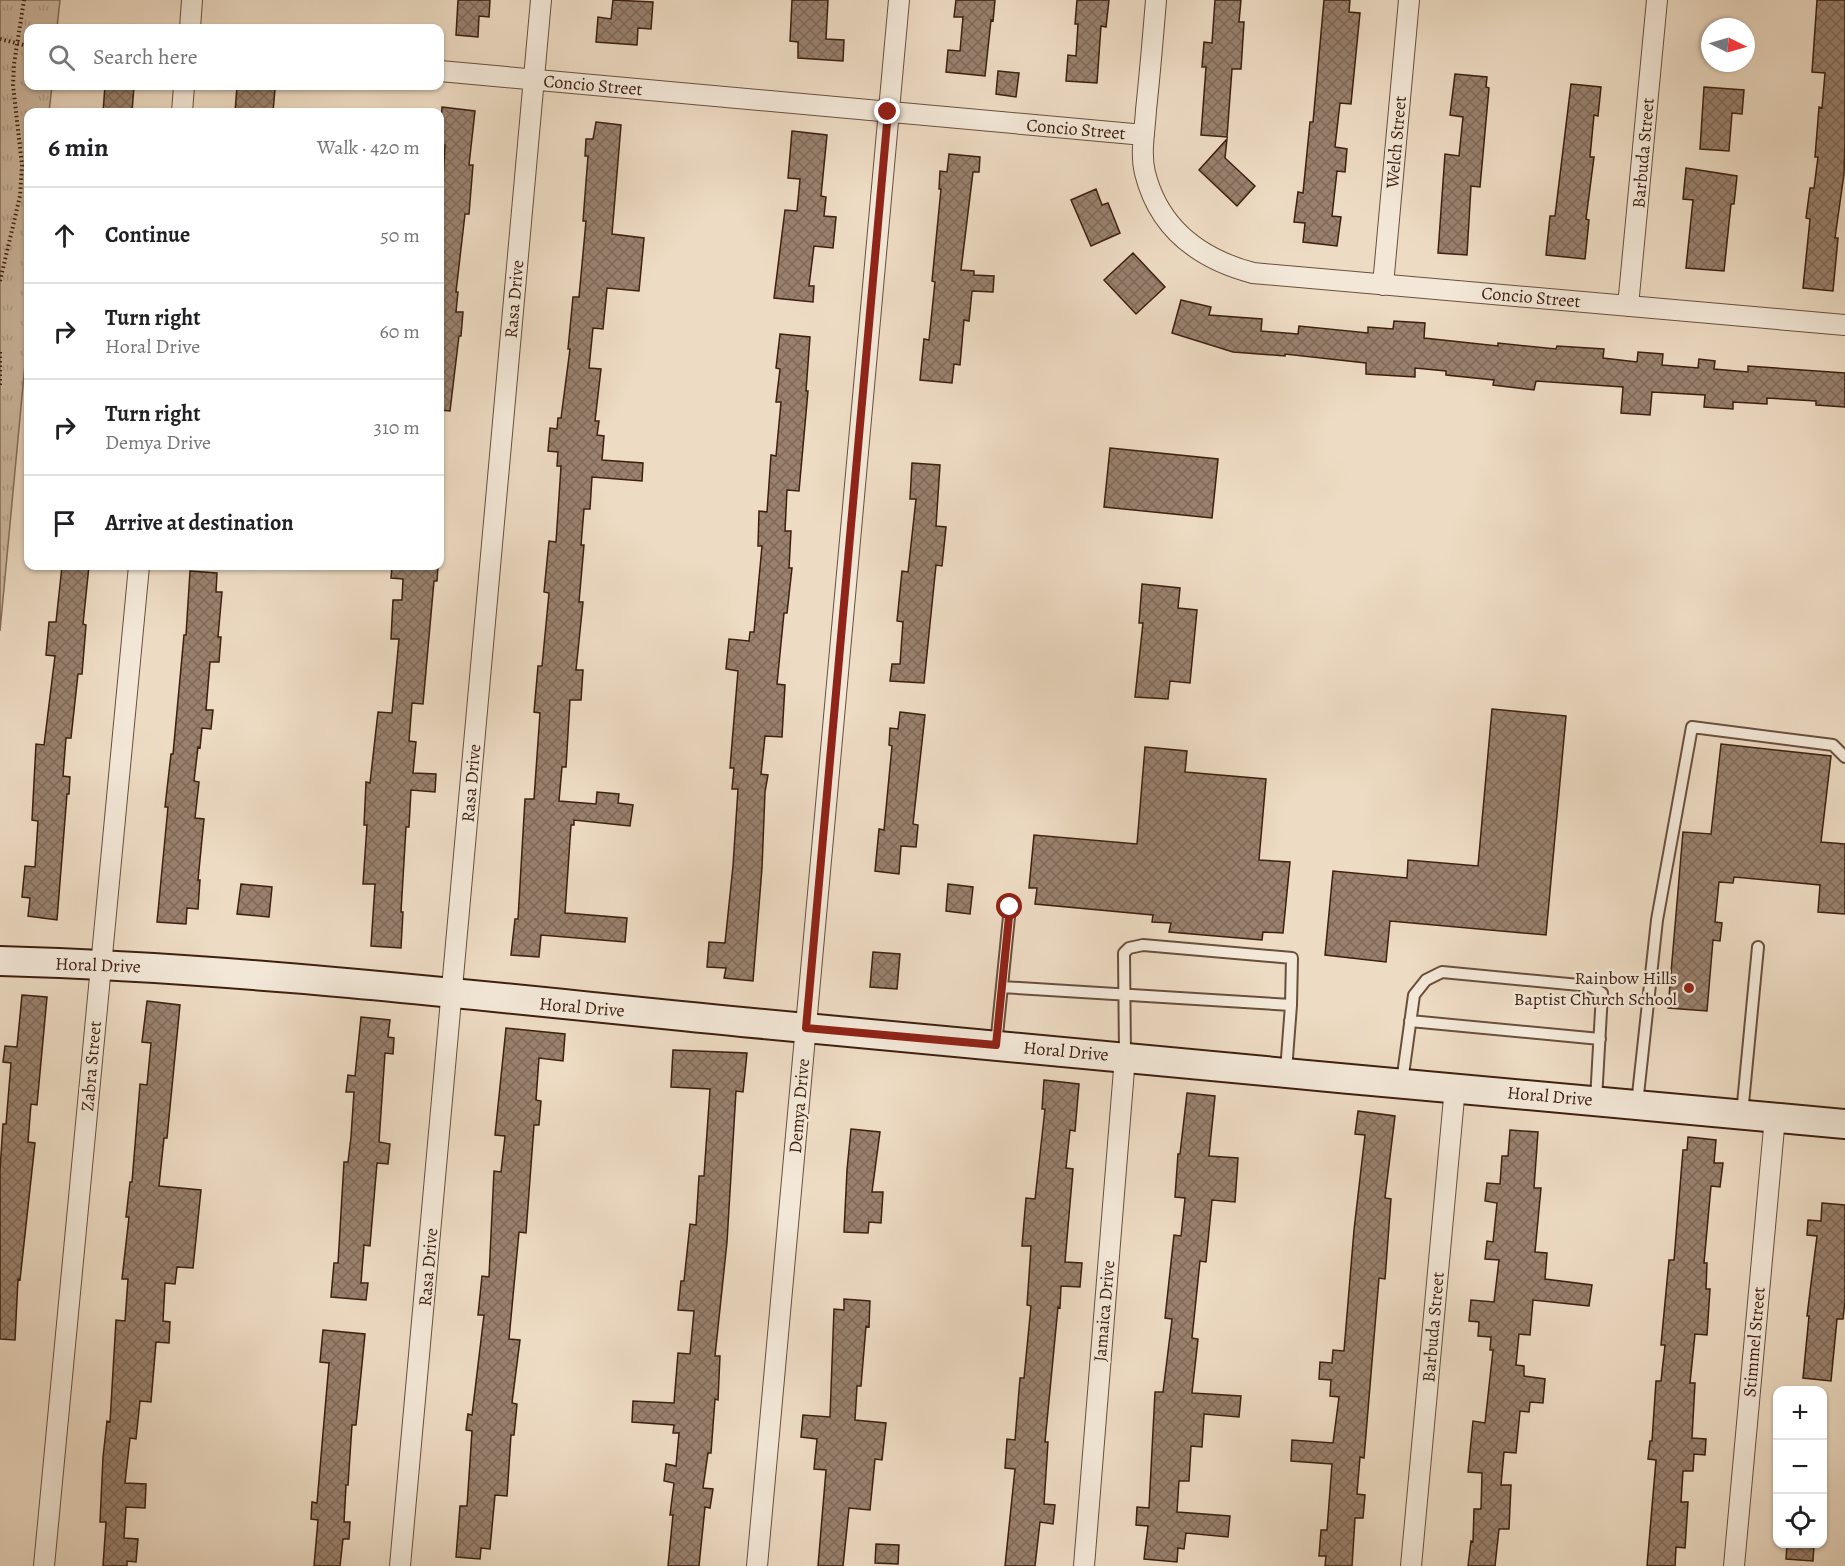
<!DOCTYPE html>
<html lang="en">
<head>
<meta charset="utf-8">
<style>
  body { margin:0; font-family:Alegreya,serif; background:#f2f2f2; color:#202124 }
  .controls { position:absolute; right:18px; bottom:18px; display:grid; overflow:hidden; border-radius:12px; box-shadow:0 2px 4px #0004 }
  .controls button { width:54px; height:54px; display:grid; place-items:center; padding:0; border:0; border-bottom:2px solid #e0e0e0; background:#fff; color:#202124; font:30px sans-serif }
  .compass { position:absolute; left:1701px; top:18px; width:54px; height:54px; border-radius:50%; background:#fff; box-shadow:0 2px 4px #0004; rotate:95deg }
  .stop { position:absolute; width:18px; height:18px; margin:-14px; border:4px solid #8f2418; border-radius:50%; background:#fff }
  .stop.end { background:#8f2418; border-color:#fff; box-shadow:0 2px 6px #0008 }
  .list { margin:0; padding:0; list-style:none }
  h2 { display:flex; justify-content:space-between; align-items:center; height:78px; margin:0; padding:0 24px; font-size:26px }
  h2 small { font-size:20px; font-weight:400; color:#757577 }
  .list li { display:grid; grid-template-columns:39px 1fr auto; gap:18px; align-items:center; box-sizing:border-box; height:96px; padding:0 24px; border-top:2px solid #e0e0e0 }
  .list b { display:block; font-size:22px; white-space:nowrap }
  .list p { margin:0; font-size:20px; white-space:nowrap; color:#757577 }
  .list em { font-size:20px; font-style:normal; color:#757577 }
  .icon { flex:none; width:33px; height:33px; fill:none; stroke:currentColor; stroke-width:2; stroke-linecap:round; stroke-linejoin:round }
  .map { position:relative; flex:none; width:1845px; height:1566px; overflow:hidden }
  .search { position:absolute; background:#fff; box-shadow:0 2px 4px #0004; left:24px; top:24px; width:420px; height:66px; display:flex; align-items:center; gap:15px; box-sizing:border-box; padding:0 21px; border-radius:12px; color:#757577; font-size:22px }
  .panel { position:absolute; background:#fff; box-shadow:0 2px 4px #0004; left:24px; top:108px; width:420px; height:462px; border-radius:12px }
  .map>svg:first-child { display:block }
  .grass { fill:url(#grass-tufts); stroke:#866d5a; stroke-width:1.5 }
  .building { fill:url(#building-cross-hatch); stroke:#3e1f0f; stroke-width:1.5 }
  .lines { fill:none; stroke-linecap:round; stroke-linejoin:round }
  .lane-casing { stroke:#6a4e3c; stroke-width:14 }
  .street-casing { stroke:#6a4e3c; stroke-width:22 }
  .secondary-casing { stroke:#3e1f0f; stroke-width:32 }
  .path { stroke:#3e1f0f; stroke-width:4; stroke-dasharray:1.5 3; stroke-linecap:butt }
  .lane { stroke:#f3e8d8; stroke-width:10 }
  .street { stroke:#f3e8d8; stroke-width:20 }
  .secondary { stroke:#f3e8d8; stroke-width:28 }
  .route { stroke:#8f2418; stroke-width:8 }
  .poi-dot { fill:#8f2418; stroke:#f3e8d8; stroke-width:2 }
  .labels { text-anchor:middle; stroke-width:5; stroke-linejoin:round; paint-order:stroke }
  .street-label { font-size:18px; fill:#3e1f0f; stroke:#f3e8d8 }
  .poi-label { font-size:18px; fill:#3e1f0f; stroke:#f3e8d8; text-anchor:end }
</style>
</head>
<body>
<div class="map">
<svg width="1845" height="1566" viewBox="0 0 1845 1566">
  <defs>
    <pattern id="grass-tufts" width="24" height="20" patternUnits="userSpaceOnUse" patternTransform="scale(1.5)"><rect width="24" height="20" fill="#cfbba4"/><path d="M3 7l-1-3M5 7V3M7 7l1-3M15 17l-1-3M17 17v-4M19 17l1-3" fill="none" stroke="#b3a08c"/></pattern>
    <pattern id="building-cross-hatch" width="8" height="8" patternUnits="userSpaceOnUse" patternTransform="scale(1.5)"><rect width="8" height="8" fill="#99816d"/><path d="M0 0l8 8M0 8l8-8" fill="none" stroke="#7e6958"/></pattern>
  </defs>
  <rect width="100%" height="100%" fill="#eddbc3"/>
  <filter id="stains"><feTurbulence type="fractalNoise" baseFrequency=".00333" numOctaves="4"/><feColorMatrix values="0 0 0 0 .2 0 0 0 0 .09 0 0 0 0 .02 0 0 0 .5 -.17"/></filter>
  <radialGradient id="worn" r=".72"><stop offset=".6" stop-color="#630" stop-opacity="0"/><stop offset="1" stop-color="#630" stop-opacity=".3"/></radialGradient>
  <path class="grass" d="M0 0H60L57 28H28V86H52L49 112H28V332L0 631Z"/>
  <path class="building" d="M458 0H490L489 17 479 16 478 37 456 35Z
    M613 0 653 2 651 29 638 28 637 45 596 42 598 17 611 19Z
    M792 0H828L826 39 844 40 843 61 798 58V42L790 41Z
    M956 0H995L993 21 991 20 985 76 946 72 948 50 960 51 963 17H954Z
    M1077 0H1109L1106 27 1101 26 1097 83 1066 81 1068 55 1076 56 1078 24H1075Z
    M1215 0H1241L1239 22H1244L1241 69H1232L1227 137 1201 135 1206 67H1202L1204 42 1212 43Z
    M1324 0H1350L1349 12 1360 13 1351 104 1340 103 1335 147 1347 149 1345 172 1337 171 1332 216 1341 217 1337 246 1303 242 1305 223 1294 222 1298 192 1303 193 1310 122H1313Z
    M1817 0H1845V143L1844 174 1835 238H1838L1833 291 1803 288 1810 219 1806 218 1810 188H1814L1818 157H1815L1819 107 1822 108 1825 73 1812 72Z
    M998 71 1019 73 1016 97 996 94Z
    M1455 74 1487 77 1486 87 1489 88 1480 187 1471 186 1467 255 1438 253 1445 154 1459 156 1463 117 1450 115Z
    M1571 84 1601 87 1598 116 1594 115 1590 157H1594L1586 219 1589 220 1585 259 1546 255 1550 216H1555Z
    M105 86H134L132 112H103Z
    M237 86 275 89 273 112H235Z
    M1704 87 1744 90 1742 114 1732 113 1729 151 1700 149Z
    M442 107 475 111 469 165H473L469 214H465L456 292H458L456 312H463L461 336H459L450 411 440 410V177L443 178 445 145 440 144Z
    M596 122 621 125 612 234 644 238 639 291 607 288 603 329 593 328 589 368 601 369 595 421H599L597 435 604 436 602 460 643 463 642 481 592 477 590 509H584L581 545H584L579 602H583L576 670H583L581 700H570L566 767H562L559 801 596 804 597 792 619 794 618 803 633 805 630 826 574 820V825H571L565 913 627 918 625 942 541 935 539 957 511 955 515 919H518L525 799H534L540 713 534 712 538 666H542L549 593 544 592 549 541 556 542 561 466H557L558 452 548 451 550 428 557 429 558 418H561L570 349H568L573 297H579L586 221H583L588 156H585L586 139H593Z
    M792 131 827 135 821 196 826 197 824 216 836 217 833 248 814 246 809 286H814L813 302 774 298 785 210 797 211 800 179 788 178Z
    M1227 139 1225 158 1255 186 1237 206 1199 170Z
    M949 154 980 157 979 172H973L961 270 974 271V275L994 276 993 292 972 291 969 321 964 320 960 365 954 364 952 383 920 380 924 339 929 340 935 282 932 281 941 189H939L940 171 947 172Z
    M1686 168 1737 176 1734 204H1731L1724 271 1686 268 1693 200 1683 199Z
    M1096 189 1102 205 1108 203 1120 233 1091 246 1071 200Z
    M1133 253 1165 287 1136 314 1104 280Z
    M1181 300 1211 307 1209 315 1262 319 1261 331 1298 334 1299 326 1368 333V327L1393 329 1394 321 1425 323 1424 338 1498 346V343L1556 349 1557 346 1604 349 1603 358 1637 362 1638 352 1663 354 1662 365 1698 368 1699 359 1715 361 1714 369 1748 372V366L1845 373V407L1816 405V401L1767 398V404L1733 402V409L1704 407 1705 395 1652 392 1650 415 1621 413 1623 387 1536 381 1534 390 1493 385 1494 380 1446 375V371L1415 368V377L1366 374V363L1285 354V356L1233 352 1172 333Z
    M780 334 810 337 806 391H808L799 491 787 490 785 531H791L789 568H792L787 613H784L777 684 785 685 782 737 765 736 761 774 768 775 765 792 762 868 753 981 724 978 726 968 707 967 709 942 725 943 733 866 738 789H732L734 768H730L738 671 726 669 729 639 749 641 750 632H754L762 546H758L759 511 767 512 771 455 776 456 781 402H776L780 369 776 368Z
    M1110 448 1218 459 1212 518 1104 507Z
    M912 463 940 465 936 526 946 527 942 566 936 565 924 683 890 681 892 664H900L903 622 897 621 902 571 908 572 916 499H910Z
    M62 566H89L83 624 86 625 82 674H78L71 738H66L63 776 70 777 69 794H67L57 920 28 916 30 898 22 897 25 866 35 867 38 821 32 820 36 744 44 745 55 656 46 655 49 622H56Z
    M392 566H438L437 581H434L423 704 412 703 409 741 416 742 413 773 436 774 435 792 411 790 409 827H406L401 912H403L401 948 371 946 375 884H363L367 825H364L366 782 370 783 378 712 392 713 399 639H391L393 600H402L403 579 391 578Z
    M190 571 217 573 216 592H222L218 637H221L219 662H210L206 710H213L211 729 202 728 200 748 198 747 194 781 199 782 195 818 204 819 198 880H200L198 909 187 908 186 924 157 922 168 807H165L171 754H173L184 635H186Z
    M1142 584 1180 588 1178 608 1197 610 1190 683 1170 681 1168 699 1135 697 1143 623H1139Z
    M1492 709 1566 716 1546 935 1390 921 1386 962 1325 955 1333 871 1407 878 1408 860 1478 866Z
    M900 712 925 715 913 824 918 825 916 847 901 846 899 874 875 871 879 829 884 830 892 746 889 745 890 728 898 729Z
    M1721 744 1831 756 1821 842 1845 844V914L1818 912 1820 885 1734 877 1733 883 1719 882 1715 922 1722 923 1720 941 1713 940 1707 1011 1668 1008 1683 832 1711 834Z
    M1145 747 1187 751 1185 772 1266 779 1259 860 1290 862 1283 933 1263 932 1262 940 1169 932 1171 923 1152 922 1153 915 1035 904 1037 888H1029L1034 835 1137 844Z
    M241 884 272 887 269 917 237 914Z
    M948 884 973 887 970 914 946 911Z
    M873 952 900 954 897 989 870 987Z
    M22 995 47 997 37 1105 31 1104 28 1142 35 1143 20 1280 18 1279 15 1340 0 1339V1170L3 1124H6L11 1063 3 1062 5 1046 17 1047Z
    M147 1001 180 1005 167 1138H164L159 1186 201 1190 193 1268 177 1267 175 1284 165 1283 163 1321 170 1322 169 1343 156 1342 151 1402 140 1401 136 1439 130 1438 125 1483 146 1484 145 1508 126 1507 124 1538 138 1539 136 1562 127 1561V1566H103L106 1522H100L103 1457 107 1421 110 1422 116 1320 125 1321 128 1279H122L129 1217H126L130 1182H132L140 1084 147 1085 151 1043 142 1042Z
    M361 1017 390 1020 388 1037 394 1038 393 1054 385 1053 379 1142 390 1144 388 1164 377 1163 370 1246 364 1245 361 1283H368L366 1300 331 1297 334 1263H338L344 1162H348L351 1137 354 1092H346L348 1075 355 1076Z
    M506 1028 565 1034 563 1061 539 1058 536 1100 541 1101 539 1125H534L526 1233 519 1232 509 1339 520 1340 512 1403 517 1404 514 1435H511L507 1496 495 1495 490 1549 481 1548 480 1559 456 1557 460 1506H467L472 1431 466 1430 468 1414 472 1415 484 1315H478L482 1276 489 1277 494 1171 501 1172 505 1136 495 1135Z
    M673 1050 747 1053 743 1092 736 1091 727 1242 715 1356H720L718 1400 715 1399 711 1453H708L703 1488 713 1489 710 1508 705 1507 699 1566H668L673 1515H670L674 1483 664 1481 666 1464 676 1466 679 1433H673L674 1425 632 1422 633 1401 674 1403 678 1353 690 1354 694 1311 678 1310 681 1281H684L690 1224 696 1225 699 1176H704L710 1089 671 1087Z
    M1044 1080 1079 1084 1075 1131 1070 1130 1066 1168 1073 1169 1065 1262 1082 1263 1080 1287 1061 1286 1060 1308 1058 1307 1045 1442H1048L1044 1504 1055 1505 1053 1524 1040 1522 1035 1566H1005L1015 1469 1005 1468 1007 1439 1015 1440 1020 1378H1024L1031 1306 1027 1305 1031 1246H1022L1026 1198 1035 1199 1045 1109H1042Z
    M1187 1093 1215 1096 1209 1156 1238 1158 1235 1202 1212 1200 1206 1262 1200 1261 1192 1338 1198 1339 1192 1393 1241 1396 1239 1417 1204 1414 1202 1447 1191 1446 1189 1481H1179L1177 1512 1230 1516 1228 1537 1186 1533 1184 1549 1178 1548 1177 1562 1144 1559 1148 1526 1136 1525 1137 1507 1149 1508 1155 1392H1163L1172 1319 1165 1318 1174 1235 1181 1236 1185 1198 1175 1197 1178 1154H1180Z
    M1358 1111 1395 1116 1385 1198 1391 1199 1385 1279 1379 1278 1364 1458 1360 1457 1357 1494 1365 1495 1363 1518H1355L1352 1566H1325L1326 1556H1319L1321 1530H1327L1332 1464 1291 1461 1292 1440 1333 1443 1339 1397 1330 1396 1331 1380 1319 1379 1320 1362 1332 1363 1333 1350 1344 1351 1354 1230 1365 1135 1355 1134Z
    M851 1129 880 1132 872 1192H883L881 1223 869 1222 868 1233 844 1232 847 1170Z
    M1510 1130 1538 1132 1534 1188H1541L1535 1252 1547 1253 1545 1279 1592 1285 1589 1306 1533 1300 1530 1335 1519 1334 1516 1365 1524 1366V1376L1545 1379 1543 1403 1530 1402 1529 1412 1520 1411 1516 1453 1504 1452 1501 1485H1511L1509 1529H1499L1495 1566H1468L1471 1541 1473 1542 1474 1509H1481L1482 1473 1468 1472 1473 1421 1485 1423 1493 1350H1490L1491 1337 1478 1336 1479 1322 1469 1321 1471 1300 1494 1302 1499 1260 1485 1259 1487 1241 1493 1242 1497 1203 1485 1201 1487 1183 1500 1184 1502 1156H1508Z
    M1688 1137 1716 1140 1714 1163H1723L1720 1187 1711 1186 1704 1263H1707L1706 1289H1710L1707 1335 1695 1334 1690 1383H1695L1692 1438 1706 1439 1705 1455 1694 1454 1693 1471H1683L1681 1502H1688L1685 1548 1676 1547 1675 1566H1647L1656 1460 1648 1459 1650 1441H1652L1656 1381H1661L1665 1345H1661L1669 1260H1674L1683 1150H1687Z
    M1822 1203 1845 1205V1301L1843 1319H1837L1831 1381 1803 1378 1809 1316H1807L1817 1236 1807 1235 1808 1220 1821 1221Z
    M844 1299 870 1301 869 1327 866 1326 861 1386H857L855 1420 886 1423 882 1460 875 1459 870 1510 849 1508 843 1566H818L826 1470 814 1469 817 1439 801 1437 803 1415 830 1417 834 1309 844 1310Z
    M323 1330 365 1334 356 1425H352L348 1485H346L344 1522H350L349 1539H343L340 1566H314L318 1520 311 1519 312 1502 317 1503 329 1363 320 1362Z
    M876 1544 899 1545 898 1564 875 1563Z
    M1787 1544H1814L1813 1561 1786 1559Z"/>
  <g class="lines">
    <defs>
      <path id="lane" d="M1002 987 1291 1005 1286 1071
        M1410 1021 1600 1039
        M996 1045 1010 907
        M1125 1056 1124 953 1129 948 1143 945 1292 958 1291 1005
        M1402 1082 1414 995 1426 980 1442 972 1590 986 1602 993 1596 1100
        M1637 1104 1657 920 1692 727 1833 745 1845 757
        M1742 1114 1758 947"/>
      <path id="street" d="M1156 0C1153 37 1150 73 1146 110 1145 130 1140 153 1145 173 1159 229 1200 259 1253 273L1845 325
        M190 28 192 0
        M440 71 1144 135
        M182 112 184 86
        M1383 285 1409 0
        M1628 306 1657 0
        M44 1566 139 566
        M400 1566 541 0
        M757 1566 899 0
        M1084 1566 1125 1057
        M1411 1566 1455 1087
        M1734 1566 1775 1117"/>
      <path id="secondary" d="M0 961C248 968 495 998 742 1022 1110 1057 1477 1091 1845 1124"/>
    </defs>
    <use href="#lane" class="lane-casing"/>
    <use href="#street" class="street-casing"/>
    <use href="#secondary" class="secondary-casing"/>
    <path class="path" d="M0 39 28 46
      M0 281 20 196 22 165 13 85 14 64 24 0
      M0 352V388"/>
    <use href="#lane" class="lane"/>
    <use href="#street" class="street"/>
    <use href="#secondary" class="secondary"/>
  </g>
  <g class="lines">
    <path class="route" d="M888 112 806 1028 996 1045 1010 907"/>
  </g>
  <circle class="poi-dot" cx="1689" cy="988" r="6"/>
  <g class="labels">
    <g class="street-label">
      <text transform="translate(593 85) rotate(5)" y="6">Concio Street</text>
      <text transform="translate(1076 129) rotate(5)" y="6">Concio Street</text>
      <text transform="translate(1396 142) rotate(-85)" y="6">Welch Street</text>
      <text transform="translate(1643 153) rotate(-85)" y="6">Barbuda Street</text>
      <text transform="translate(1531 297) rotate(5)" y="6">Concio Street</text>
      <text transform="translate(514 299) rotate(-85)" y="6">Rasa Drive</text>
      <text transform="translate(471 783) rotate(-85)" y="6">Rasa Drive</text>
      <text transform="translate(98 965) rotate(2)" y="6">Horal Drive</text>
      <text transform="translate(582 1007) rotate(5)" y="6">Horal Drive</text>
      <text transform="translate(1066 1051) rotate(5)" y="6">Horal Drive</text>
      <text transform="translate(91 1066) rotate(-85)" y="6">Zabra Street</text>
      <text transform="translate(1550 1096) rotate(5)" y="6">Horal Drive</text>
      <text transform="translate(799 1106) rotate(-85)" y="6">Demya Drive</text>
      <text transform="translate(428 1267) rotate(-85)" y="6">Rasa Drive</text>
      <text transform="translate(1104 1311) rotate(-85)" y="6">Jamaica Drive</text>
      <text transform="translate(1433 1327) rotate(-85)" y="6">Barbuda Street</text>
      <text transform="translate(1754 1342) rotate(-85)" y="6">Stimmel Street</text>
    </g>
    <g class="poi-label">
      <text x="1677" y="984">Rainbow Hills<tspan x="1677" dy="21">Baptist Church School</tspan></text>
    </g>
  </g>
  <rect width="100%" height="100%" filter="url(#stains)"/>
  <rect width="100%" height="100%" fill="url(#worn)"/>
</svg>
<div class="controls">
<button>+</button>
<button>−</button>
<button><svg class="icon" aria-label="locate" viewBox="0 0 24 24"><circle cx="12" cy="12" r="6"/><path d="M12 2v4M12 18v4M2 12h4M18 12h4"/></svg></button>
</div>
<svg class="compass" viewBox="-18 -18 36 36"><path d="M0-13l5 13h-10z" fill="#e53935"/><path d="M0 13l5-13h-10z" fill="#757577"/></svg>
<div class="stop" style="left:1010px;top:907px"></div>
<div class="stop end" style="left:888px;top:112px"></div>
<div class="search"><svg class="icon" aria-label="search" viewBox="0 0 24 24"><circle cx="10" cy="10" r="6"/><path d="M15 15l6 6"/></svg>Search here</div>
<section class="panel">
<h2>6 min<small>Walk · 420 m</small></h2>
<ul class="list">
<li><svg class="icon" aria-label="ahead" viewBox="0 0 24 24"><path d="M12 20V5M6 11l6-6 6 6"/></svg><div><b>Continue</b></div><em>50 m</em></li>
<li><svg class="icon" aria-label="right" viewBox="0 0 24 24"><path d="M7 20v-9h11M14 6l5 5-5 5"/></svg><div><b>Turn right</b><p>Horal Drive</p></div><em>60 m</em></li>
<li><svg class="icon" aria-label="right" viewBox="0 0 24 24"><path d="M7 20v-9h11M14 6l5 5-5 5"/></svg><div><b>Turn right</b><p>Demya Drive</p></div><em>310 m</em></li>
<li><svg class="icon" aria-label="arrive" viewBox="0 0 24 24"><path d="M6 21V4h12l-3 4 3 4H6"/></svg><div><b>Arrive at destination</b></div></li>
</ul>
</section>
</div>
</body>
</html>
